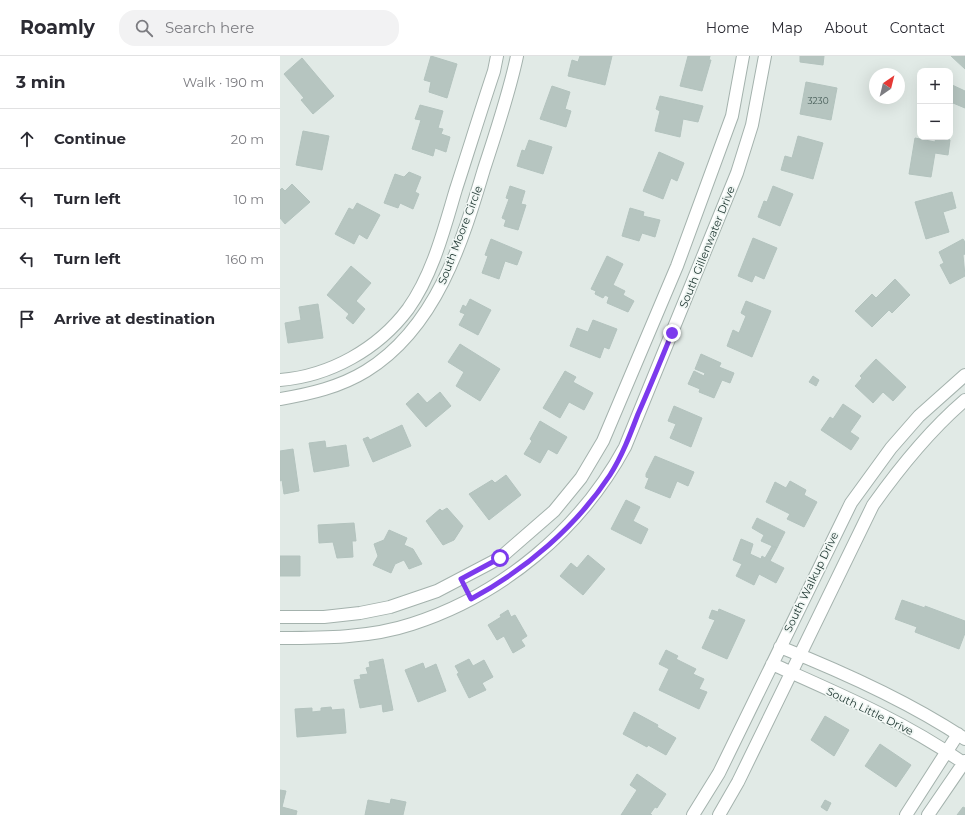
<!DOCTYPE html>
<html lang="en">
<head>
<meta charset="utf-8">
<style>
  body { margin:0; font-family:Montserrat,sans-serif; background:#f2f2f3; color:#2b2b33 }
  .controls { position:absolute; right:12px; top:12px; display:grid; overflow:hidden; border-radius:8px; box-shadow:0 4px 16px #0002 }
  .controls button { width:36px; height:36px; display:grid; place-items:center; padding:0; border:0; border-bottom:1px solid #e1e1e2; background:#fff; color:#2b2b33; font:20px sans-serif }
  .compass { position:absolute; left:589px; top:12px; width:36px; height:36px; border-radius:50%; background:#fff; box-shadow:0 4px 16px #0002; rotate:35deg }
  .stop { position:absolute; width:12px; height:12px; margin:-9px; border:3px solid #7c3aed; border-radius:50%; background:#fff }
  .stop.end { background:#7c3aed; border-color:#fff; box-shadow:0 1px 4px #0008 }
  .list { margin:0; padding:0; list-style:none }
  h2 { display:flex; justify-content:space-between; align-items:center; height:52px; margin:0; padding:0 16px; font-size:17px }
  h2 small { font-size:13px; font-weight:400; color:#7c7c81 }
  .list li { display:grid; grid-template-columns:26px 1fr auto; gap:12px; align-items:center; box-sizing:border-box; height:60px; padding:0 16px; border-top:1px solid #e1e1e2 }
  .list b { display:block; font-size:15px; white-space:nowrap }
  .list em { font-size:13px; font-style:normal; color:#7c7c81 }
  .icon { flex:none; width:22px; height:22px; fill:none; stroke:currentColor; stroke-width:2; stroke-linecap:round; stroke-linejoin:round }
  .map { position:relative; flex:none; width:685px; height:759px; overflow:hidden }
  header { display:flex; align-items:center; gap:24px; box-sizing:border-box; height:56px; padding:0 20px; background:#fff; border-bottom:1px solid #e1e1e2 }
  header strong { font-size:19px }
  nav { display:flex; gap:22px; margin-inline-start:auto; font-size:14px }
  .search { width:280px; height:36px; background:#f2f2f3; display:flex; align-items:center; gap:10px; box-sizing:border-box; padding:0 14px; border-radius:16px; color:#7c7c81; font-size:15px }
  main { display:flex }
  aside { flex:1; background:#fff }
  .map>svg:first-child { display:block }
  .building { fill:#b6c5c0; stroke:#b3c3be }
  .lines { fill:none; stroke-linecap:round; stroke-linejoin:round }
  .minor-casing { stroke:#a4b2ad; stroke-width:14 }
  .minor { stroke:#fff; stroke-width:12 }
  .route { stroke:#7c3aed; stroke-width:5 }
  .labels { text-anchor:middle; stroke-width:3.5; stroke-linejoin:round; paint-order:stroke }
  .number-label { font-size:9px; fill:#475d58 }
  .street-label { font-size:11px; fill:#223a35; stroke:#f1f7f4 }
</style>
</head>
<body>
<header>
<strong>Roamly</strong>
<div class="search"><svg class="icon" aria-label="search" viewBox="0 0 24 24"><circle cx="10" cy="10" r="6"/><path d="M15 15l6 6"/></svg>Search here</div>
<nav><a>Home</a><a>Map</a><a>About</a><a>Contact</a></nav>
</header>
<main>
<aside>
<h2>3 min<small>Walk · 190 m</small></h2>
<ul class="list">
<li><svg class="icon" aria-label="ahead" viewBox="0 0 24 24"><path d="M12 20V5M6 11l6-6 6 6"/></svg><div><b>Continue</b></div><em>20 m</em></li>
<li><svg class="icon" aria-label="left" viewBox="0 0 24 24"><path d="M17 20v-9H6M10 6l-5 5 5 5"/></svg><div><b>Turn left</b></div><em>10 m</em></li>
<li><svg class="icon" aria-label="left" viewBox="0 0 24 24"><path d="M17 20v-9H6M10 6l-5 5 5 5"/></svg><div><b>Turn left</b></div><em>160 m</em></li>
<li><svg class="icon" aria-label="arrive" viewBox="0 0 24 24"><path d="M6 21V4h12l-3 4 3 4H6"/></svg><div><b>Arrive at destination</b></div></li>
</ul>
</aside>
<div class="map">
<svg width="685" height="759" viewBox="0 0 685 759">
  <rect width="100%" height="100%" fill="#e1eae6"/>
  <path class="building" d="M151 0 177 8 167 42 149 36 151 26 144 24Z
    M300 0H332L325 29 288 20 292 4 298 6Z
    M408 0H430L429 4H431L422 35 400 30Z
    M520 0H544L543 9 520 6Z
    M671 0H685V13Z
    M22 2 54 40 33 58 21 44 24 42 4 18Z
    M526 26 557 32 551 64 520 58Z
    M670 28 685 35V52L673 47 670 53Z
    M272 30 290 36 285 53 291 55 286 71 260 63Z
    M380 40 423 50 418 66 403 63 400 81 375 75 380 55 376 53Z
    M140 49 163 55 158 72 163 73 161 78 170 81 166 96 155 92 153 100 132 93 141 64 135 63Z
    M23 75 49 80 42 114 16 109Z
    M518 80 543 87 533 123 501 114 505 100 512 102Z
    M656 81 670 84 668 99 655 97 651 121 629 118 635 82 655 86Z
    M249 84 272 91 263 118 237 110 242 94 245 95Z
    M379 96 404 107 397 125 391 122 383 143 363 135Z
    M129 116 141 121 135 136 139 138 133 153 120 147 118 152 104 147 115 118 124 121Z
    M12 128 30 146 5 168 0 162V134L2 132 5 135Z
    M230 130 245 135 241 148 246 149 238 174 224 170 226 164 222 162 229 143 226 142Z
    M493 130 513 138 500 170 478 161 484 145 487 146Z
    M672 136 676 152 663 156 669 176 646 183 635 146Z
    M77 147 100 159 87 183 79 178 74 188 55 178 69 152 73 154Z
    M350 152 364 156 363 160 380 164 375 181 362 177 359 185 342 180Z
    M473 182 497 192 484 223 475 219 472 226 458 220Z
    M211 183 242 196 237 209 225 205 219 223 202 217 208 200 205 199Z
    M683 183 685 186V198L683 199 685 220 670 228 660 209 664 207 659 196Z
    M327 200 343 208 333 229 345 235 343 239 354 245 348 256 327 247 329 241 325 239 323 242 315 238 316 235 311 233Z
    M71 210 91 227 76 245 85 253 73 268 66 262 69 258 47 239Z
    M615 223 630 239 612 257 609 254 592 271 575 255 592 238 596 242Z
    M190 243 211 254 198 279 179 269 185 258 180 256 183 249 186 251Z
    M466 245 491 255 472 301 447 290 453 274 459 277 466 260 461 257Z
    M38 248 43 282 8 287 5 267 21 264 19 251Z
    M313 264 337 273 329 293 324 291 320 302 290 290 297 272 308 276Z
    M180 288 220 313 200 345 176 330 184 316 168 306Z
    M421 298 441 307 439 311 454 317 450 327 442 324 434 342 419 336 420 333 408 328 414 315 424 320 425 317 415 313Z
    M596 303 626 331 613 345 603 336 593 347 575 330 582 322 580 320Z
    M285 315 296 321 293 326 313 337 304 354 289 346 280 362 263 352Z
    M533 320 539 324 536 330 529 326Z
    M160 336 171 350 146 371 126 348 138 337 147 347Z
    M563 348 581 360 570 376 579 382 571 394 541 374 550 361 553 363Z
    M394 350 422 362 411 391 390 382 396 368 388 365Z
    M260 365 287 381 277 398 268 393 260 407 244 398 252 385 250 383Z
    M122 369 131 390 93 406 83 383 88 381 90 384Z
    M45 385 46 392 66 389 69 410 34 416 29 387Z
    M13 393 19 435 4 438 2 424 0 425V395Z
    M375 400 414 416 408 430 397 425 390 442 365 432 369 422 366 421V418Z
    M226 419 241 439 209 464 189 438 212 424 215 427Z
    M510 425 526 434 524 439 537 446 524 471 507 463 510 458 486 446 495 426 506 432Z
    M346 444 360 451 353 465 368 473 361 488 331 473Z
    M167 452 183 470 174 484 163 489 146 465 160 453 162 455Z
    M477 462 505 476 497 492 481 485 484 479 472 472Z
    M74 467 76 485H72L73 501 57 502 53 486 39 487 38 469Z
    M109 474 127 482 124 489 133 493 142 508 129 513 124 504 115 508 111 517 93 509 98 500 94 488 104 484Z
    M461 483 473 488 470 498 481 503 482 500 485 502 492 490 497 492 490 505 504 512 496 527 479 518 474 529 456 520 462 508 453 504Z
    M308 499 325 513 303 539 280 520 291 507 297 512Z
    M0 500H20V520H0Z
    M622 544 645 552V550L685 565V577L679 593 635 576 637 571 615 563Z
    M439 553 465 564 447 603 422 592 435 564 429 562 432 554 438 556Z
    M228 554 231 561 235 559 247 580 241 584 245 590 233 597 224 580 217 584 208 569 221 561 220 559Z
    M386 594 398 600 396 603 416 613 413 618 424 623 419 633 427 636 419 653 379 634 389 613 379 608Z
    M103 603 113 654 103 656 102 648 80 652 74 624 81 623 80 619 88 618 86 612 90 611 89 606Z
    M189 603 193 610 204 604 213 621 202 627 206 634 189 642 177 618 179 617 175 610Z
    M143 607 145 613 156 608 166 635 138 646 125 614Z
    M51 651 52 654 64 653 66 677 17 681 15 653 32 652V656L41 655V652Z
    M354 656 378 669 377 671 396 682 386 699 368 689 367 691 343 678Z
    M545 660 569 674 554 700 531 684Z
    M600 688 631 709 616 731 585 710Z
    M357 718 386 738 377 752 375 751 370 758 372 759H341L357 734 350 729Z
    M0 734 6 735 2 751 17 755 16 759H0Z
    M111 743 126 746 123 759H85L88 744 110 748Z
    M545 744 551 747 547 755 541 751Z
    M683 751 685 752V759H677Z"/>
  <g class="lines">
    <defs>
      <path id="minor" d="M0 324C50 320 98 293 128 253 153 218 164 173 176 133 189 93 201 54 214 15L217 0
        M0 343C30 338 60 331 86 315 156 272 182 187 204 113 216 76 229 38 237 0
        M0 561H44L80 557 110 551 157 535 220 502 274 455 301 422 323 385 397 210 452 60 463 0
        M0 582C43 582 90 582 132 568 222 539 300 474 345 391L457 117 472 69 485 0
        M500 591C563 616 628 645 685 683
        M492 608C557 637 626 666 685 708
        M413 759 439 717 571 447 611 392 639 360 685 319
        M439 759 458 726 593 449C620 411 650 374 685 344
        M626 759 678 678
        M648 759 685 705"/>
    </defs>
    <use href="#minor" class="minor-casing"/>
    <use href="#minor" class="minor"/>
  </g>
  <g class="lines">
    <path class="route" d="M220 502 181 523 191 543C245 514 296 471 330 419 342 400 350 379 358 358 370 331 381 304 392 277"/>
  </g>
  <g class="labels">
    <g class="number-label">
      <text x="538" y="48">3230</text>
    </g>
    <g class="street-label">
      <text transform="translate(180 179) rotate(-69)" y="4">South Moore Circle</text>
      <text transform="translate(427 191) rotate(-68)" y="4">South Gillenwater Drive</text>
      <text transform="translate(531 526) rotate(-64)" y="4">South Walkup Drive</text>
      <text transform="translate(590 655) rotate(26)" y="4">South Little Drive</text>
    </g>
  </g>
</svg>
<div class="controls">
<button>+</button>
<button>−</button>
</div>
<svg class="compass" viewBox="-18 -18 36 36"><path d="M0-13l5 13h-10z" fill="#e53935"/><path d="M0 13l5-13h-10z" fill="#7c7c81"/></svg>
<div class="stop" style="left:220px;top:502px"></div>
<div class="stop end" style="left:392px;top:277px"></div>
</div>
</main>
</body>
</html>
